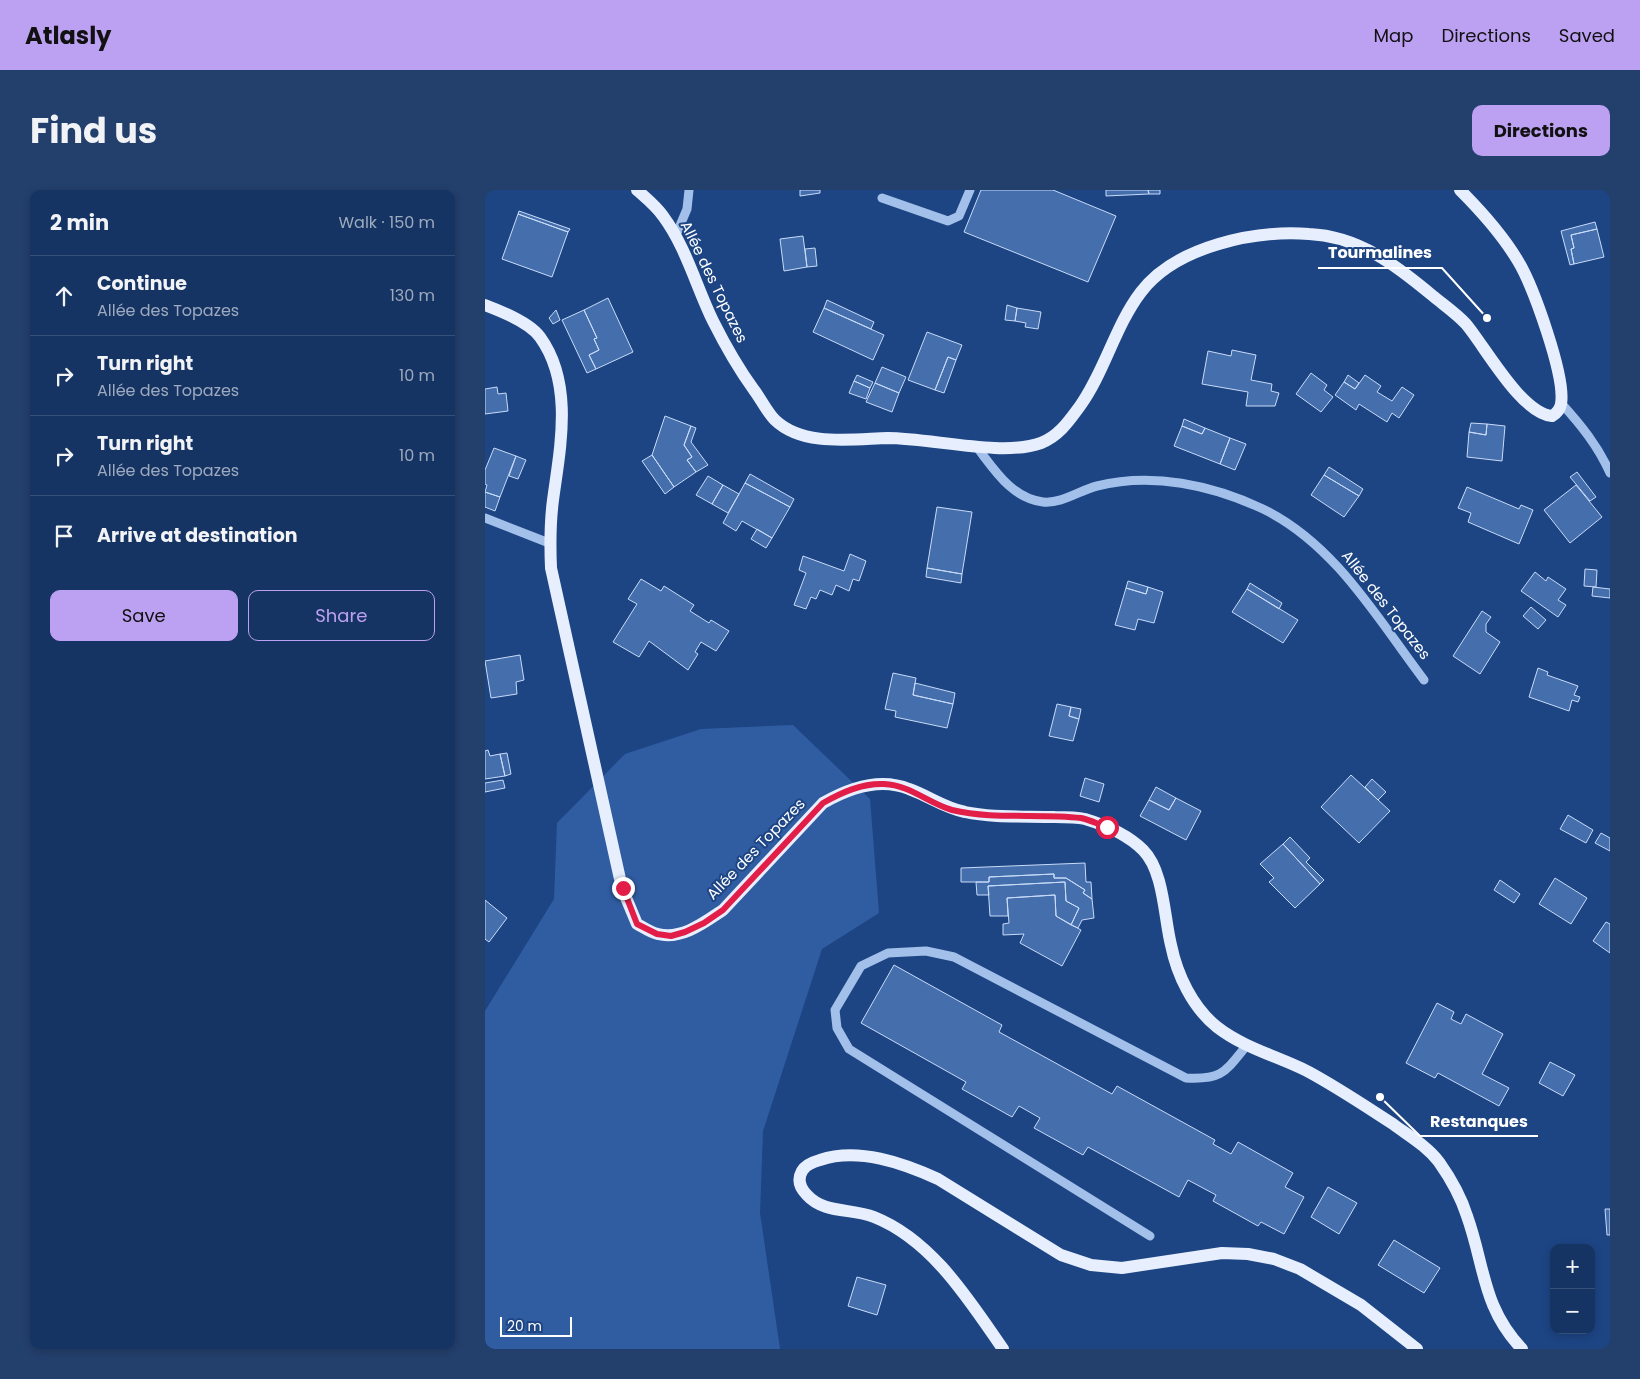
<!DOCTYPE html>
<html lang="en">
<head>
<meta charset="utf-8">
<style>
  body { margin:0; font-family:Poppins,sans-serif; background:#233f6c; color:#f1f3f6 }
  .controls { position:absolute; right:15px; bottom:15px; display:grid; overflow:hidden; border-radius:10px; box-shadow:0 2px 8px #0003 }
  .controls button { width:45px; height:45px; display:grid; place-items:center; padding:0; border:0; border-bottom:1px solid #354f78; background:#163463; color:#f1f3f6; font:25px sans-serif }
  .scale { position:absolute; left:15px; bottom:12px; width:72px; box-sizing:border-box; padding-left:5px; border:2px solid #fff; border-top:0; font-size:14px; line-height:18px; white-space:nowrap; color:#fff; -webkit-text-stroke:4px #1d4584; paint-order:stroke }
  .stop { position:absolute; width:15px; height:15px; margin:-11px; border:4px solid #e11d48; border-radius:50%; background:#fff }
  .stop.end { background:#e11d48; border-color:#fff; box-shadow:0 1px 5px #0008 }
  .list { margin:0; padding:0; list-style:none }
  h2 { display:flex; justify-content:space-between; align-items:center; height:65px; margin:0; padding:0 20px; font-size:21px }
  h2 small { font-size:16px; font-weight:400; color:#9eaabe }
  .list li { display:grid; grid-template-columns:32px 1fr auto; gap:15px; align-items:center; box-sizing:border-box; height:80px; padding:0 20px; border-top:1px solid #354f78 }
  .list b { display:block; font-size:19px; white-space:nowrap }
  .list p { margin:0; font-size:16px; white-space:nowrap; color:#9eaabe }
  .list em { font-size:16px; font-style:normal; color:#9eaabe }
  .actions { display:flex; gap:10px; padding:15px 20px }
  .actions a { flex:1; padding:11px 0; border:1px solid #bca0f2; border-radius:10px; text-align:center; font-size:18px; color:#bca0f2 }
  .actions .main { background:#bca0f2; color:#111 }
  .icon { flex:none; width:28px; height:28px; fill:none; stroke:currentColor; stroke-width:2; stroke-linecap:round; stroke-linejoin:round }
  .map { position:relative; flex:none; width:1125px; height:1159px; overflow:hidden; border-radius:10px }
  header { display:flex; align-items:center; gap:30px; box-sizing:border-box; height:70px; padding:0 25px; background:#bca0f2; color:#111 }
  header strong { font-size:24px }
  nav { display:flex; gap:28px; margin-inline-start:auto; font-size:18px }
  .intro { display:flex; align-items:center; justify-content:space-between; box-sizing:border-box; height:120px; padding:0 30px }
  h1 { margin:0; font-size:35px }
  .button { padding:12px 22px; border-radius:10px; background:#bca0f2; color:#111; font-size:18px; font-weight:700 }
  main { display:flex; gap:30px; padding:0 30px }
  aside { flex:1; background:#163463; border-radius:10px; box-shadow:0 2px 8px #0003 }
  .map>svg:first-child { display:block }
  .green { fill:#305da2 }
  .building { fill:#456ead; stroke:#c8dbf8 }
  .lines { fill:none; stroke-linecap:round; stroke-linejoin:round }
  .minor { stroke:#a3c0ea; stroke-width:9 }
  .major { stroke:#e7effe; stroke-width:12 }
  .route { stroke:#e11d48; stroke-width:6 }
  .labels { text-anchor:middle; stroke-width:4; stroke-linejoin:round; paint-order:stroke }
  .street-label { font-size:15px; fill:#fff; stroke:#1d4584 }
  .leader { fill:none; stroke:#fff; stroke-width:2 }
  .callout-dot { fill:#fff; stroke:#1d4584; stroke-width:2 }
  .callout-label { font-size:16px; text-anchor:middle; font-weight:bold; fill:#fff; stroke:#1d4584; stroke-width:4; stroke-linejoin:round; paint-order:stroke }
</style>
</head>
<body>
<header>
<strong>Atlasly</strong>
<nav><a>Map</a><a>Directions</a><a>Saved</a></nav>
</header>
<div class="intro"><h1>Find us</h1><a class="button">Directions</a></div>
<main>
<aside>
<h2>2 min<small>Walk · 150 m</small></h2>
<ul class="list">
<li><svg class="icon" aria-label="ahead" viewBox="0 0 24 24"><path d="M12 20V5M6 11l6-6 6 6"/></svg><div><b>Continue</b><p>Allée des Topazes</p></div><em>130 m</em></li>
<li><svg class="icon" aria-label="right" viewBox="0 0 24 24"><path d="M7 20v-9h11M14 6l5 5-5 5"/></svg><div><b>Turn right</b><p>Allée des Topazes</p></div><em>10 m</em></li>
<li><svg class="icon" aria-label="right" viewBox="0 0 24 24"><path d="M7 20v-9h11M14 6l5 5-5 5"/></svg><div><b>Turn right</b><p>Allée des Topazes</p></div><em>10 m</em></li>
<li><svg class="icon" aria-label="arrive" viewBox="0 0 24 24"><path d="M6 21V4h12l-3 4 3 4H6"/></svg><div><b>Arrive at destination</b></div></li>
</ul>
<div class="actions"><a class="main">Save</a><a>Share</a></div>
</aside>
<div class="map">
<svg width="1125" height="1159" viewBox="0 0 1125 1159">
  <rect width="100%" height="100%" fill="#1d4584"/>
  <path class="green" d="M308 535 385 609 394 723 337 759 278 941 275 1023 295 1159H0V821L69 709 72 633 140 564 216 539Z"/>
  <path class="building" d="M315 0H335V3L315 6Z
    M496 0H568L631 26 603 92 479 42Z
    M621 0H663L664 4 621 6Z
    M663 0H675V4H664Z
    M34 21 85 39 83 42 33 24Z
    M33 24 83 42 67 87 17 69Z
    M1110 32 1112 39 1086 45 1089 58 1086 59 1089 74 1085 75 1076 41Z
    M1112 39 1119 67 1089 74 1086 59 1089 58 1086 45Z
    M318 46 322 77 299 81 295 49Z
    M330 58 332 76 322 77 320 59Z
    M123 108 148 162 111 179 104 165 114 160 109 149 112 148 99 120Z
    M342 110 389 132 386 139 339 118Z
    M522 115 532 118 530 131 520 130Z
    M339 118 399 145 388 170 328 142Z
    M532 118 556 122 553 139 540 137 541 133 530 131Z
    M71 120 75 130 68 134 64 128Z
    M99 120 112 148 109 149 114 160 104 165 111 179 102 183 77 130Z
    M442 142 477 155 471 170 463 167 450 200 423 190Z
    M747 160 771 165 766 190 787 194 786 201 794 203 790 216H761L763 202 717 194 723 161 746 166Z
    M463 167 471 170 459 203 450 200Z
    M397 177 421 187 414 203 390 193Z
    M826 183 842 195 839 200 848 207 836 222 811 204Z
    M372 185 388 192 385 198 369 191Z
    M863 185 874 193 870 199 859 192Z
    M880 185 896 196 892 202 907 211 917 197 929 205 914 228 907 223 902 232 874 214 871 220 850 205 859 192 870 199Z
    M369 191 385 198 381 209 364 203Z
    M390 193 414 203 407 222 381 212Z
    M12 197 13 204 21 203 23 221 0 224V199Z
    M180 226 206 236 199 255 207 267 202 270 211 282 189 297 167 265Z
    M699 229 720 238 717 244 697 236Z
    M986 233 1002 234 1001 245 984 242Z
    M1002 234 1020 236 1017 271 982 267 984 242 1001 245Z
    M206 236 211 238 206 252 223 275 211 282 202 270 207 267 199 255Z
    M697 236 717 244 720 238 745 248 735 274 689 256Z
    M745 248 761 254 750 280 735 274Z
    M9 258 31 266 15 307 0 302 2 295 0 294V280Z
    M167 265 189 297 180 304 157 271Z
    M31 266 41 270 33 289 24 286Z
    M844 277 878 299 874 306 839 285Z
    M1092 282 1111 307 1105 311 1085 287Z
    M265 284 309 309 305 317 260 293Z
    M839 285 874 306 859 327 826 305Z
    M223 286 238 295 227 314 211 305Z
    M260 293 305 317 287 348 257 331 251 341 238 333Z
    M238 295 254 304 243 323 227 314Z
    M1091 295 1117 327 1085 353 1059 320Z
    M982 297 1034 319 1036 315 1048 320 1034 354 983 332 986 323 973 318Z
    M0 302 15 307 10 321 0 317Z
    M452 317 487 322 477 384 442 378Z
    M272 339 287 348 281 358 266 349Z
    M365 364 381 371 374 391 368 389 364 401 351 395 347 405 335 400 331 409 326 407 321 419 309 415 321 383 314 380 318 366 359 381Z
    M442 378 477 384 476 393 441 387Z
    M1100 379 1112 380 1111 397 1099 396Z
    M1050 382 1061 391 1063 387 1081 399 1073 410 1081 415 1073 427 1036 401Z
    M156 389 176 401 179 396 209 415 205 421 224 433 226 430 244 441 231 461 216 452 210 462 213 464 203 480 164 451 154 467 128 452 152 414 143 409Z
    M643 391 663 397 661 404 641 398Z
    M765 393 797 413 794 419 762 399Z
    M663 397 678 402 669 433 653 429 650 440 630 435 641 398 661 404Z
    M1108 397 1125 399V408L1107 406Z
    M762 399 813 430 798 453 747 422Z
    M1046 417 1061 430 1053 439 1038 426Z
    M997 421 1006 427 1001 434V442L1015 452 995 484 968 466Z
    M35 465 39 490 31 492 32 504 6 508 0 471Z
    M1053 478 1063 482 1062 485 1093 496 1089 505 1095 507 1093 512 1087 510 1084 521 1044 507Z
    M408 483 431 488 428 505 468 514 462 538 410 527 411 521 400 519Z
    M430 493 470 503 468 514 428 505Z
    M572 514 586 517 584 526 594 529 588 551 564 546Z
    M586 517 596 519 594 529 584 526Z
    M3 560 5 566 15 564 20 586 0 589V561Z
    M22 563 26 584 20 586 15 564Z
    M866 585 905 621 874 653 836 617Z
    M600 588 619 594 614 612 595 606Z
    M887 589 901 602 893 610 880 597Z
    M18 590 20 598 0 602V593Z
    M671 597 691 608 684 620 664 610Z
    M691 608 716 621 701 650 655 626 664 610 684 620Z
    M1083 625 1108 640 1101 653 1075 639Z
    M1116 643 1125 648V661L1110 653Z
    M805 647 825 668 821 672 839 690 835 694 798 654Z
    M798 654 835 694 810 718 784 692 789 688 775 674Z
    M600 673 601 692H606L607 709 598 703 600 700 581 688H569V684L504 687V692H476V678Z
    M569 684V688H581L600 700 598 703 607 709 609 728 597 730 593 738 586 735 594 718 581 711 580 692 503 696 504 705H492L491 692H504V687Z
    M1070 688 1102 708 1086 734 1054 714Z
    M1015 690 1035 704 1029 713 1009 700Z
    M580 692 581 711 594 718 586 735 571 726 570 705 522 708 523 726H505L503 696Z
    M570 705 571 726 596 740 577 776 535 753 539 744 518 745V734L524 733 522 708Z
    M0 710 22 728 4 752 0 749Z
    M1121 732 1125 734V763L1108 751Z
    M409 775 517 835 514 842 627 904 632 896 730 950 728 954 746 964 753 952 808 983 800 997 819 1007 799 1044 776 1032 773 1036 728 1011 731 1005 703 990 694 1007 603 957 598 965 549 938 555 928 534 916 527 927 477 899 481 892 376 833Z
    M952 813 969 822 966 829 976 834 981 824 1018 844 997 884 1024 898 1014 916 953 883 950 888 921 873Z
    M1065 872 1090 885 1078 906 1054 893Z
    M843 997 872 1013 854 1044 826 1027Z
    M1120 1019H1125V1045H1122Z
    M909 1050 955 1078 939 1103 893 1075Z
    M372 1087 401 1095 392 1125 363 1116Z"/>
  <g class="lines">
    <path class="minor" d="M397 8 463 31 474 26 485 0
      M191 45 202 19 204 0
      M1076 213C1096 235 1113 256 1125 283
      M491 256C509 279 526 308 558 312 577 314 595 300 612 296 667 282 727 295 778 319 850 354 892 428 939 490
      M0 328 64 353
      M665 1046 364 859 352 838 350 820 376 776 403 763 441 761 469 767 701 888C737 890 740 882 762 855"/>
    <path class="major" d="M152 0C161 8 171 16 178 26 201 57 211 96 228 131 240 155 253 178 269 200 276 209 282 222 290 230 318 257 368 249 403 248 445 248 518 267 556 253 574 246 584 231 595 216 620 181 630 136 656 102 691 56 770 40 824 44 874 46 912 76 948 106 959 115 972 124 981 134 1001 158 1036 223 1067 226 1072 223 1075 220 1076 214 1081 187 1048 96 1033 71 1017 44 997 22 975 0
      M0 115C16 121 45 133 55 147 89 194 75 258 68 310 65 333 65 355 66 378L137 698 152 734C158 737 166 743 173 744 197 750 220 732 238 720L338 613C364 598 395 587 424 599 444 606 459 618 480 622 508 628 541 626 570 627 580 627 591 627 600 629 620 635 643 645 658 660 679 681 679 727 686 755 692 785 708 818 732 837 759 858 792 866 822 881 852 897 880 916 908 934 924 946 942 956 954 972 966 989 976 1007 982 1026 1000 1076 997 1117 1037 1159
      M518 1159C484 1110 447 1050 389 1027 367 1018 339 1024 322 1005 315 998 312 990 317 981 320 975 328 972 335 970 373 957 418 973 453 989L576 1065 606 1075 637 1078 737 1063 763 1064 789 1069 815 1079 876 1115 932 1159"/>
  </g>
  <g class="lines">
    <path class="route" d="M138 698 152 734 172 744 186 746 200 742 219 733 238 720 338 613C357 602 377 593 399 594 425 595 443 613 467 620 509 630 554 623 596 628 605 630 613 634 622 637"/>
  </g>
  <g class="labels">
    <g class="street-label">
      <text transform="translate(229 92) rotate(64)" y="5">Allée des Topazes</text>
      <text transform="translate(901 415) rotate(52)" y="5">Allée des Topazes</text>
      <text transform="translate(271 659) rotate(-46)" y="5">Allée des Topazes</text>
    </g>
  </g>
  <path class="leader" d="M1002 128L957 78H833M895 907L935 946H1053"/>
  <g class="callout-dot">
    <circle cx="1002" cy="128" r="5"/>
    <circle cx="895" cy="907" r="5"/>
  </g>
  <g class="callout-label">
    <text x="895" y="68">Tourmalines</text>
    <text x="994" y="937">Restanques</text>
  </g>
</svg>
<div class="controls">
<button>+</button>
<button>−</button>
</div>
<div class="scale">20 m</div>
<div class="stop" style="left:622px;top:637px"></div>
<div class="stop end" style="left:138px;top:698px"></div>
</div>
</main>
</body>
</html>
